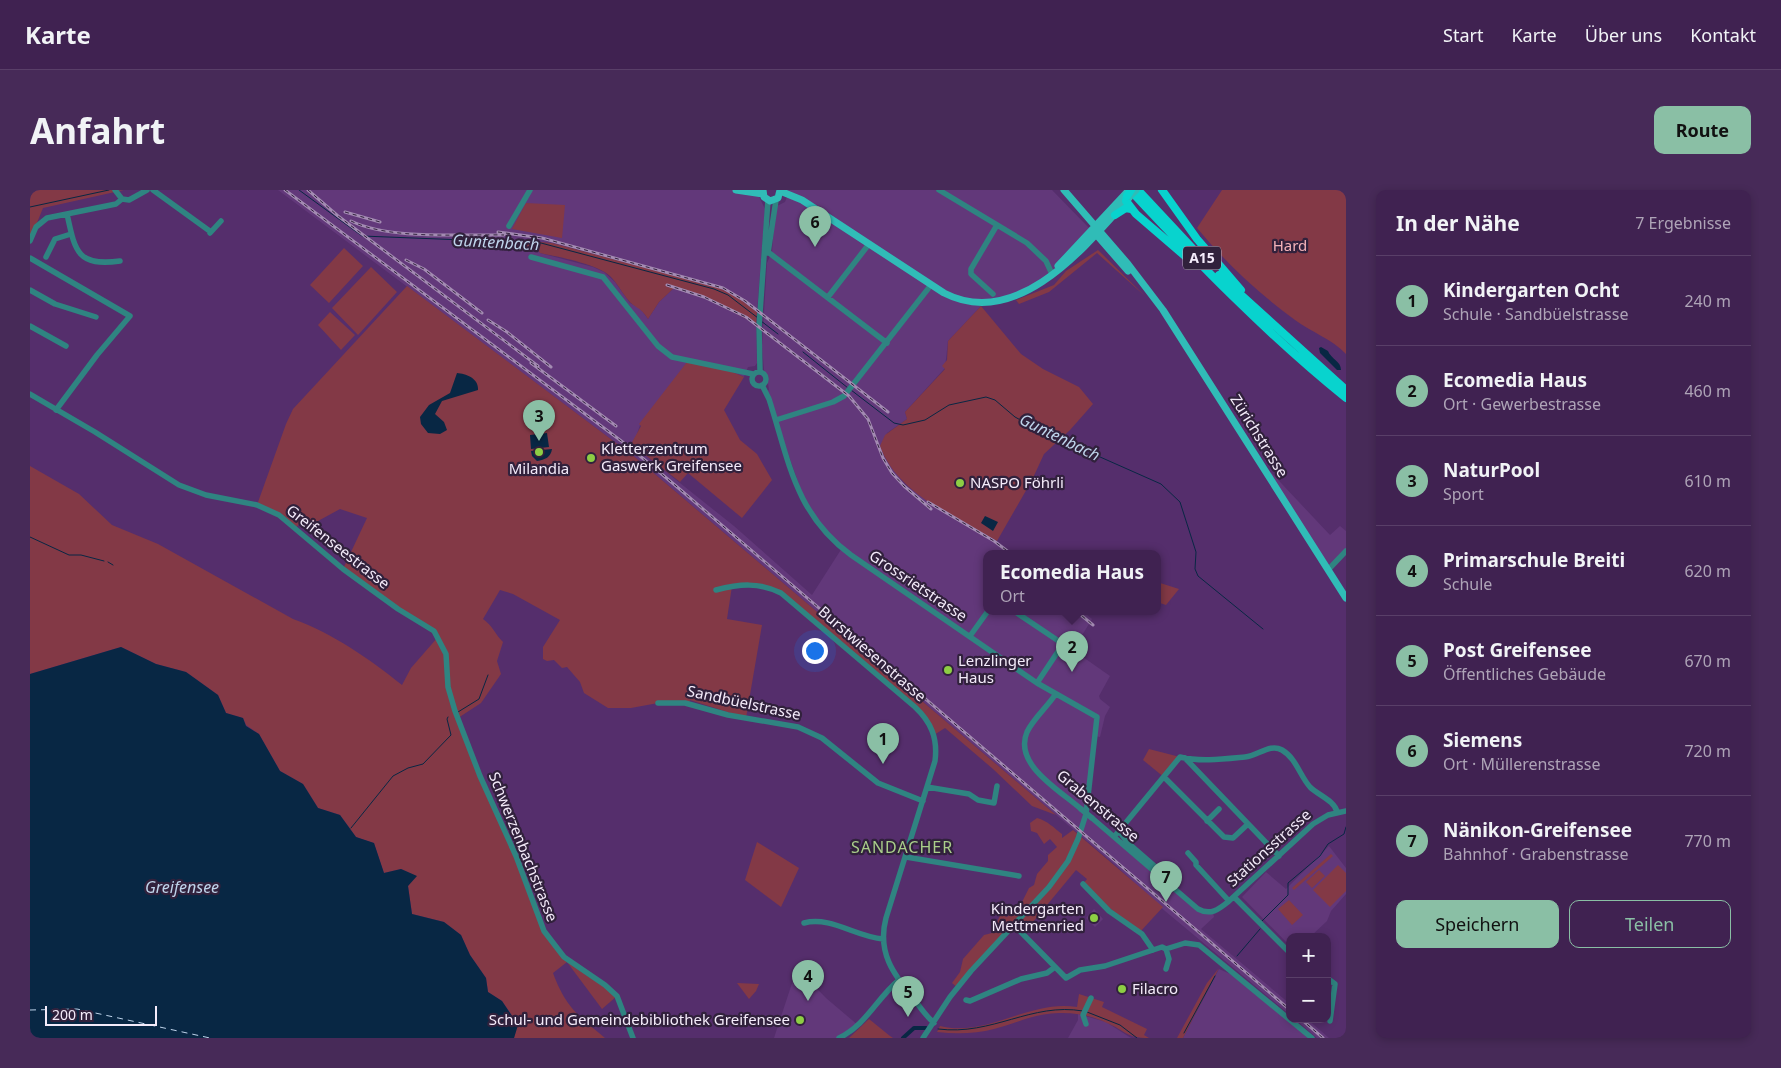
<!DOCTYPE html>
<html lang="de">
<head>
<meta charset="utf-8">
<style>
  body { margin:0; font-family:"Noto Sans",sans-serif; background:#472a58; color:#f1f3f6 }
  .controls { position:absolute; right:15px; bottom:15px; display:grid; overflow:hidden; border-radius:10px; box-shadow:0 2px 8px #0003 }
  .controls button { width:45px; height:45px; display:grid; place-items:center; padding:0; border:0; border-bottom:1px solid #593f68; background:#402251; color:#f1f3f6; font:25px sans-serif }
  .scale { position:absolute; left:15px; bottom:12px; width:112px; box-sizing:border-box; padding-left:5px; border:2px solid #f4ebfa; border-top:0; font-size:14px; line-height:18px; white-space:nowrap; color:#f4ebfa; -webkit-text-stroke:4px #31213c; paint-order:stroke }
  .you { position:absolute; left:784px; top:460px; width:18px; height:18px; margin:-12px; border:4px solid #fff; border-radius:50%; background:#1a73e8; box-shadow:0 0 0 8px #1a73e833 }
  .badge { display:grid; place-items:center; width:32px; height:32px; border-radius:50%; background:#8abfa5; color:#111; font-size:16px; font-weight:700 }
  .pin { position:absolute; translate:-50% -41px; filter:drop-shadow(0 1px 2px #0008) }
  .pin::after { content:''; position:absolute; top:26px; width:18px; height:15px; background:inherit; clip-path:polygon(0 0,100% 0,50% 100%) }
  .popup { position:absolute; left:953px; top:360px; width:178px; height:65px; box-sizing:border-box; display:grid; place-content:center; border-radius:10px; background:#402251; filter:drop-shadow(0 1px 4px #0005); font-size:16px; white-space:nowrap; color:#aea4b7 }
  .popup b { font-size:19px; color:#f1f3f6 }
  .popup::after { content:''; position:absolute; left:50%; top:100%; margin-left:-10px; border:10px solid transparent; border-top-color:#402251 }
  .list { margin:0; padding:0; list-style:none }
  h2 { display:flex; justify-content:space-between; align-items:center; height:65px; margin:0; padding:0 20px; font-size:21px }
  h2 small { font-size:16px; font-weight:400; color:#aea4b7 }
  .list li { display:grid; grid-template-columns:32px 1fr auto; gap:15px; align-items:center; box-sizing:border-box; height:90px; padding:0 20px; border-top:1px solid #593f68 }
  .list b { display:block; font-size:19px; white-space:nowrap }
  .list p { margin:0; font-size:16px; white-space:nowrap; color:#aea4b7 }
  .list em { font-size:16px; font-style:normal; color:#aea4b7 }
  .actions { display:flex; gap:10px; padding:15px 20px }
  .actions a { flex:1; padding:11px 0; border:1px solid #8abfa5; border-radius:10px; text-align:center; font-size:18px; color:#8abfa5 }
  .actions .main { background:#8abfa5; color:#111 }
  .map { position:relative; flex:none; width:1316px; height:848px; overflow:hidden; border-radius:10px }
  header { display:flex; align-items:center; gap:30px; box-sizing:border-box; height:70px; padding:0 25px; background:#402251; border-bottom:1px solid #593f68 }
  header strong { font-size:24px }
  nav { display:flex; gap:28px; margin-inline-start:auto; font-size:18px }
  .intro { display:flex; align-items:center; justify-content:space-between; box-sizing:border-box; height:120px; padding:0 30px }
  h1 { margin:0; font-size:35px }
  .button { padding:12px 22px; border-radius:10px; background:#8abfa5; color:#111; font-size:18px; font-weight:700 }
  main { display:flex; gap:30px; padding:0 30px }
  aside { flex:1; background:#402251; border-radius:10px; box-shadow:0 2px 8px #0003 }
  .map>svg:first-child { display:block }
  .built { fill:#62387a }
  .green { fill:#833946 }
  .water { fill:#082744 }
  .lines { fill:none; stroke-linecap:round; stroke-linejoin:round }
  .stream { stroke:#082744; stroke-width:1 }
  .canal { stroke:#082744; stroke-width:4 }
  .ferry { stroke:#bfd4eb; stroke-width:1; stroke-dasharray:6 5; stroke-linecap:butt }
  .minor { stroke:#2f8481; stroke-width:5.5 }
  .major { stroke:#30bcb7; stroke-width:7 }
  .highway { stroke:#08d3ce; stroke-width:8 }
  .rail-casing { stroke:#a38bb2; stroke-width:3 }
  .rail { stroke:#31213c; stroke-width:1; stroke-dasharray:4; stroke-linecap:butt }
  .minor-bridge { stroke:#2f8481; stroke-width:5.5 }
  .major-bridge { stroke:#30bcb7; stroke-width:7 }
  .highway-bridge { stroke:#08d3ce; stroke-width:8 }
  .poi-dot { fill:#8dce44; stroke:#31213c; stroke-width:2 }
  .labels { text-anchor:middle; stroke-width:4.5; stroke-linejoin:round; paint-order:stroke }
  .shield { fill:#31213c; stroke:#baaec1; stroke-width:1 }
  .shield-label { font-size:14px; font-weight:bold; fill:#f4ebfa }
  .park-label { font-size:15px; fill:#f3b2b9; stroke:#31213c }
  .street-label { font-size:15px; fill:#f4ebfa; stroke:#31213c }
  .poi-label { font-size:15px; fill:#f4ebfa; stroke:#31213c; text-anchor:start }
  .water-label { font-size:16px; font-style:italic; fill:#bfd4eb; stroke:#31213c }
  .neighbourhood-label { font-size:16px; letter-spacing:1px; fill:#a9ce8a; stroke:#31213c }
</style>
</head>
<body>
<header>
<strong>Karte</strong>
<nav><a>Start</a><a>Karte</a><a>Über uns</a><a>Kontakt</a></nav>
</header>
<div class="intro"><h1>Anfahrt</h1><a class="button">Route</a></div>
<main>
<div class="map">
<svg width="1316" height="848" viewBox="0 0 1316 848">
  <rect width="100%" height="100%" fill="#552e6c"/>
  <path class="built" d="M248 0H726L735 19 727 122 707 107 676 93 522 53 490 50 497 58 507 59 510 63 563 77 574 82 585 92 600 113 610 118 618 129 629 112 644 98 674 107 726 134 727 173 725 176 718 177 714 187 698 180 652 178 654 179 610 235 606 247 601 254 704 336 782 405 812 358 778 320 736 201 739 200 737 186 734 180 732 156 737 73 742 62 745 21 747 16 755 12 759 2 755 0H1022L1062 41 1022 84 997 100 951 113V116L918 151 915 178 875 222 877 229 857 243 852 264 876 296 967 351 982 363H957V421H1052L1062 429 1043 460 1080 486 1069 506 1070 509 1080 517 1075 526 1070 547 1065 546 1056 624 1168 719 1183 722 1184 727 1171 739 1260 814V825L1135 721 1084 674 606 268Z
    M1236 277 1300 345 1310 336 1316 341V361L1298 380Z
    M1299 656 1316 678V704L1301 721 1297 731 1280 747H1260V756L1212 707 1236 682 1256 699Z
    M1064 719 1073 729 1065 737 1056 728Z
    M767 778 796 808 829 836 812 848H744Z
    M1189 779 1207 787 1279 848H1153Z
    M1048 824 1076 832 1101 848H1038L1048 830Z
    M1265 829H1277L1299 848H1287Z"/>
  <path class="green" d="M0 0H94L13 18 0 50Z
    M1192 0H1316V164C1302 149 1281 142 1265 130 1228 103 1196 73 1167 38Z
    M496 13 535 15 532 48 482 39Z
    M489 50 522 53 688 97 707 107 727 122 726 134 674 107 644 98 629 112 618 129C610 116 606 119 599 111 592 103 588 94 580 86 567 74 529 67 510 63L507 59 497 58Z
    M314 58 333 76 299 113 280 95Z
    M1068 60 1116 107 1067 63 1019 102 989 114 986 110 1024 95 1036 81Z
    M341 77 367 102 328 145 302 118Z
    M377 96 606 268 1026 625 1002 616 963 579 915 538 904 545 898 531 770 418 740 398 702 396 697 429 732 435 716 528 660 510 659 514 628 513 601 518H578L554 503 550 492 537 477 532 478 524 470 517 471 513 469V457L530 430 483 404 470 400 453 429C462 435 465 444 473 452L467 471 471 484 451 513 428 528 475 639 508 728 530 763 587 806 572 819 537 772 523 783C536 818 548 825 575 848H484L488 834 472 811 458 802 456 788 440 765 431 745 414 732 382 724 378 696 386 686 371 679 354 683 344 653 326 647 310 625 288 618 273 594 250 581 229 544 216 535 213 528 196 523 188 505 156 482 126 474 91 457 0 484V276L49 304 82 335 128 354 263 429C302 443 340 469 372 495L381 478 408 447 313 379 337 328 310 319 288 331 270 333 265 339 257 332 227 315 256 234 263 219Z
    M951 116 991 164 1013 179 1049 197 1063 214 1040 240 1014 264 1002 290 967 351C925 326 868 305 850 256L855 245 877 229 875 222 915 179 912 176 917 170 918 151Z
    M300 122 325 145 311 160 288 135Z
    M657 172 698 180 714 187 694 220 710 250 727 264 742 290 712 328 658 283 650 292 601 254 611 236 609 234Z
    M1127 392 1149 399 1136 415 1127 412Z
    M1119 559 1150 567 1135 588 1113 570Z
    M1007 628C1018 631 1024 638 1032 644V648L1043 640 1133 717 1110 742 1102 738 1053 694 1057 689 1046 680 993 744 984 735 928 798 922 793 930 782 933 769 954 745 962 743 973 719 976 721 975 726 977 727 992 712 999 698 1004 695 1007 684 1018 671V665L1027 657 1020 649 1014 654 1007 643 1001 641 1000 633Z
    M727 652 769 678 751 717 715 690Z
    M1301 664 1303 666 1264 700 1262 698Z
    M1308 675 1316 683V701L1300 717 1283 700Z
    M1289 680 1295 686 1282 698 1276 692Z
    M1259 710 1273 725 1262 735 1248 719Z
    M1189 778 1153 848H1147L1177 793Z
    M707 793 729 794 726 801 719 809Z
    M1049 804 1074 812 1072 817 1117 839 1114 845 1119 848C1096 848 1096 841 1077 833 1062 826 1048 823 1032 823 1008 822 987 833 964 839 945 844 926 844 907 842L910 836C957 848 1000 809 1047 817Z
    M839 829 860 846 863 848H819Z"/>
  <path class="water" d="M1291 157 1298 161C1301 169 1311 171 1311 180H1307L1290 163 1289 158Z
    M427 183C436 184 449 188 448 200L412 211 405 224 414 232 417 240 410 244 398 243 391 234 390 227 399 215 420 203Z
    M517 243 519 257 501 259 500 245Z
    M522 259C521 267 515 270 507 271L502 266 501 261Z
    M955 326 968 332 963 341 951 333Z
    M91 457 126 474 156 482 188 505 196 523 213 528 216 536 229 544 250 581 273 594 288 618 310 625 326 647 344 653 354 683 371 679 387 686 378 696 382 724 414 732 431 745 440 765 456 788 458 802 472 811 488 835 484 848H0V484Z"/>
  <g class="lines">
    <path class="stream" d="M269 0 332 46 511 53 684 99 698 105 728 128
      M0 17 79 0
      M731 131 748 144
      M773 162 818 198
      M821 200 864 233 873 235 895 230 919 215 956 207 965 210 985 227 1007 239 1131 294 1150 312 1166 362 1165 379 1168 386 1233 439
      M0 347 39 365H51L74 371
      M78 372 83 375
      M428 522 449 509 458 485
      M321 638 363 586 378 578 393 574 421 545 417 529 418 527
      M1232 731 1258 705V693L1290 666 1298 654 1314 644 1316 637
      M1207 766 1230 739
      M1057 822 1090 835 1107 848
      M908 839C963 846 1001 812 1053 821
      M1154 843 1185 786"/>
    <path class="canal" d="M873 848 884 838H896"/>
    <path class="ferry" d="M0 820 47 819 180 848"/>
    <path class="minor" d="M85 0 92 9
      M123 0 181 42
      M909 0 997 53 1016 71 1022 84
      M37 24C45 61 47 77 90 71
      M479 36 500 0
      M180 43 191 31
      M0 51 6 37 17 28 86 14 92 9 99 10 117 0
      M738 62 857 153
      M738 63 746 10
      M16 67 25 49 41 44
      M501 67 573 87 628 156 642 167 723 184
      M0 68 100 126 67 165 26 220
      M0 100 25 114 66 127
      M963 104 941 84V79L967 35
      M798 107 839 54
      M0 136 36 156
      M730 181 729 137 738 10
      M722 189a7 7 0 1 1 14 0a7 7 0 1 1-14 0Z
      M732 195 739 209C759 271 765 324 821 365L1007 493 1067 527 1056 624 1048 649 1038 671 1019 697 941 781 920 807 893 848
      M0 204 65 242 149 295 176 305 227 315 249 325 313 379 368 419 404 441 416 464 418 497 425 521 450 586 486 666 514 741 534 767 575 795 587 806 603 848
      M746 230 803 212 814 206 901 95
      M1298 380 1316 361
      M686 400C709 394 729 392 751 403L885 517C901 532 908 548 905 571L856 728C847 762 863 784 884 809 890 817 896 826 904 833
      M984 421 1033 454 1007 493
      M940 446 958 421
      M1025 505C1017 517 1003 529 997 542 983 575 1031 601 1051 619
      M628 513H655L698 525 768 537 792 548 848 593 893 611
      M1155 568 1249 666
      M1135 588 1194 647 1203 648 1218 634
      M897 597 939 604 948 610 964 613 967 596
      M1062 628 1168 719C1181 726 1189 719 1199 711L1283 634 1298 625 1316 621
      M1177 631 1189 619
      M1089 641 1097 652 1128 679
      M1084 647 1150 567C1170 572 1194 569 1215 567 1228 566 1240 553 1252 560 1266 568 1270 586 1280 597 1288 605 1305 611 1307 622
      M1158 663 1166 672V675L1199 711
      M876 667 989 686
      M1053 694 1079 721 1112 744 1123 760
      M1204 707 1260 763
      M774 733C801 726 826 747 853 749
      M984 735 1036 788 1050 780 1075 776 1132 757 1136 759 1139 769 1136 779
      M1136 759 1155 753 1169 755 1282 848
      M1297 788 1305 794 1300 831
      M936 810 940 811 991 789 1017 783 1025 777
      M1056 834 1053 825 1061 808
      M809 848C836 835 847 808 869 790"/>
    <path class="major" d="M706 0 733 4
      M733 0 734 7 740 11 748 8 750 0
      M1034 0 1098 74 1133 120 1316 408
      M750 1 772 10 914 103C988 141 1056 56 1099 8
      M1064 42 1098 81
      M1028 76 1099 0"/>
    <path class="highway" d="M1100 0C1168 73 1238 145 1316 208
      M1108 0 1180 77
      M1132 0 1167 49 1211 100
      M1097 6 1096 11 1106 24 1163 73
      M1085 25 1096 18 1101 19
      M1189 85 1316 200"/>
    <defs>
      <path id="rail" d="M255 0 598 256 646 296 1260 820
        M278 0 308 26 508 176
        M315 22 350 32
        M321 31C360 50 429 44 474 45
        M468 42 512 48 693 98 715 111 858 222
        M376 70 394 79 452 123
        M637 95 674 107 716 127 819 206 838 229 853 268 862 283 874 296 901 319
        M458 130 477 142 521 177
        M501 173 586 236
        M898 312 964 351 980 363
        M1046 421 1063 435
        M1271 829 1293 848"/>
    </defs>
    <use href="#rail" class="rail-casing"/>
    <use href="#rail" class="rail"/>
    <path class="minor-bridge" d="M1051 619 1062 628"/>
    <path class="major-bridge" d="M1100 6 1106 0"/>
    <path class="highway-bridge" d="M1097 6 1101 0"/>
  </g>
  <g class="poi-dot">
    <circle cx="509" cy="262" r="5"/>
    <circle cx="561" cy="268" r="5"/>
    <circle cx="930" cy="293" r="5"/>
    <circle cx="918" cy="480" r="5"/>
    <circle cx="1064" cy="728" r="5"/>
    <circle cx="1092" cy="799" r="5"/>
    <circle cx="770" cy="830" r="5"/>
  </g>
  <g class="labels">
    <rect class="shield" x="1153" y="56.5" width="38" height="23" rx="4"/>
    <g class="shield-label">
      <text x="1172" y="73">A15</text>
    </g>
    <g class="park-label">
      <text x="1260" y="61">Hard</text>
    </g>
    <g class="street-label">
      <text transform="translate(1229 246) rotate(58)" y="5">Zürichstrasse</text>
      <text transform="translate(308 357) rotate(38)" y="5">Greifenseestrasse</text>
      <text transform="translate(888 396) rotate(34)" y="5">Grossrietstrasse</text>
      <text transform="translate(842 464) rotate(41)" y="5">Burstwiesenstrasse</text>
      <text transform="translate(714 513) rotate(12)" y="5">Sandbüelstrasse</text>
      <text transform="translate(1068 616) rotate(40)" y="5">Grabenstrasse</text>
      <text transform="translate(493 657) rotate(68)" y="5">Schwerzenbachstrasse</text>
      <text transform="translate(1239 658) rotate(-42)" y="5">Stationsstrasse</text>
    </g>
    <g class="poi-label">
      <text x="571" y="264">Kletterzentrum<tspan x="571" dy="17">Gaswerk Greifensee</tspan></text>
      <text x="509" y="284" text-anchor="middle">Milandia</text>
      <text x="940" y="298">NASPO Föhrli</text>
      <text x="928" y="476">Lenzlinger<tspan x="928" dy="17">Haus</tspan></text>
      <text x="1054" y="724" text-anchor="end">Kindergarten<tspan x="1054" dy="17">Mettmenried</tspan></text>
      <text x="1102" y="804">Filacro</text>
      <text x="760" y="835" text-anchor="end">Schul- und Gemeindebibliothek Greifensee</text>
    </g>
    <g class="water-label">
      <text transform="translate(466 52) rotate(3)" y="6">Guntenbach</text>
      <text transform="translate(1030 247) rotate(26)" y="6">Guntenbach</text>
      <text x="152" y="703">Greifensee</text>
    </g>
    <g class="neighbourhood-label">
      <text x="872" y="663">SANDACHER</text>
    </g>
  </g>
</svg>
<div class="controls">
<button>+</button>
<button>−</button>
</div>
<div class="scale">200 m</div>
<div class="you"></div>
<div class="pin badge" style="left:853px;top:574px">1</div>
<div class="pin badge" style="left:1042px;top:482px">2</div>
<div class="popup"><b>Ecomedia Haus</b>Ort</div>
<div class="pin badge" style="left:509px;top:251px">3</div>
<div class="pin badge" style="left:778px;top:811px">4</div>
<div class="pin badge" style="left:878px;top:827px">5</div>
<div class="pin badge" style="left:785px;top:57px">6</div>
<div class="pin badge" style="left:1136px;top:712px">7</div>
</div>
<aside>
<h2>In der Nähe<small>7 Ergebnisse</small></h2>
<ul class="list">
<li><span class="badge">1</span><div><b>Kindergarten Ocht</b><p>Schule · Sandbüelstrasse</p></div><em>240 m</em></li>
<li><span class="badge">2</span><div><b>Ecomedia Haus</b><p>Ort · Gewerbestrasse</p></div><em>460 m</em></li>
<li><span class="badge">3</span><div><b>NaturPool</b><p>Sport</p></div><em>610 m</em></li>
<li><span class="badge">4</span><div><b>Primarschule Breiti</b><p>Schule</p></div><em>620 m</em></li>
<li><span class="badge">5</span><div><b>Post Greifensee</b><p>Öffentliches Gebäude</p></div><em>670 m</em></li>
<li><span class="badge">6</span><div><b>Siemens</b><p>Ort · Müllerenstrasse</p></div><em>720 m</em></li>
<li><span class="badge">7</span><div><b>Nänikon-Greifensee</b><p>Bahnhof · Grabenstrasse</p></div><em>770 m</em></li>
</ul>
<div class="actions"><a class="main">Speichern</a><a>Teilen</a></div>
</aside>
</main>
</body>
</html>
